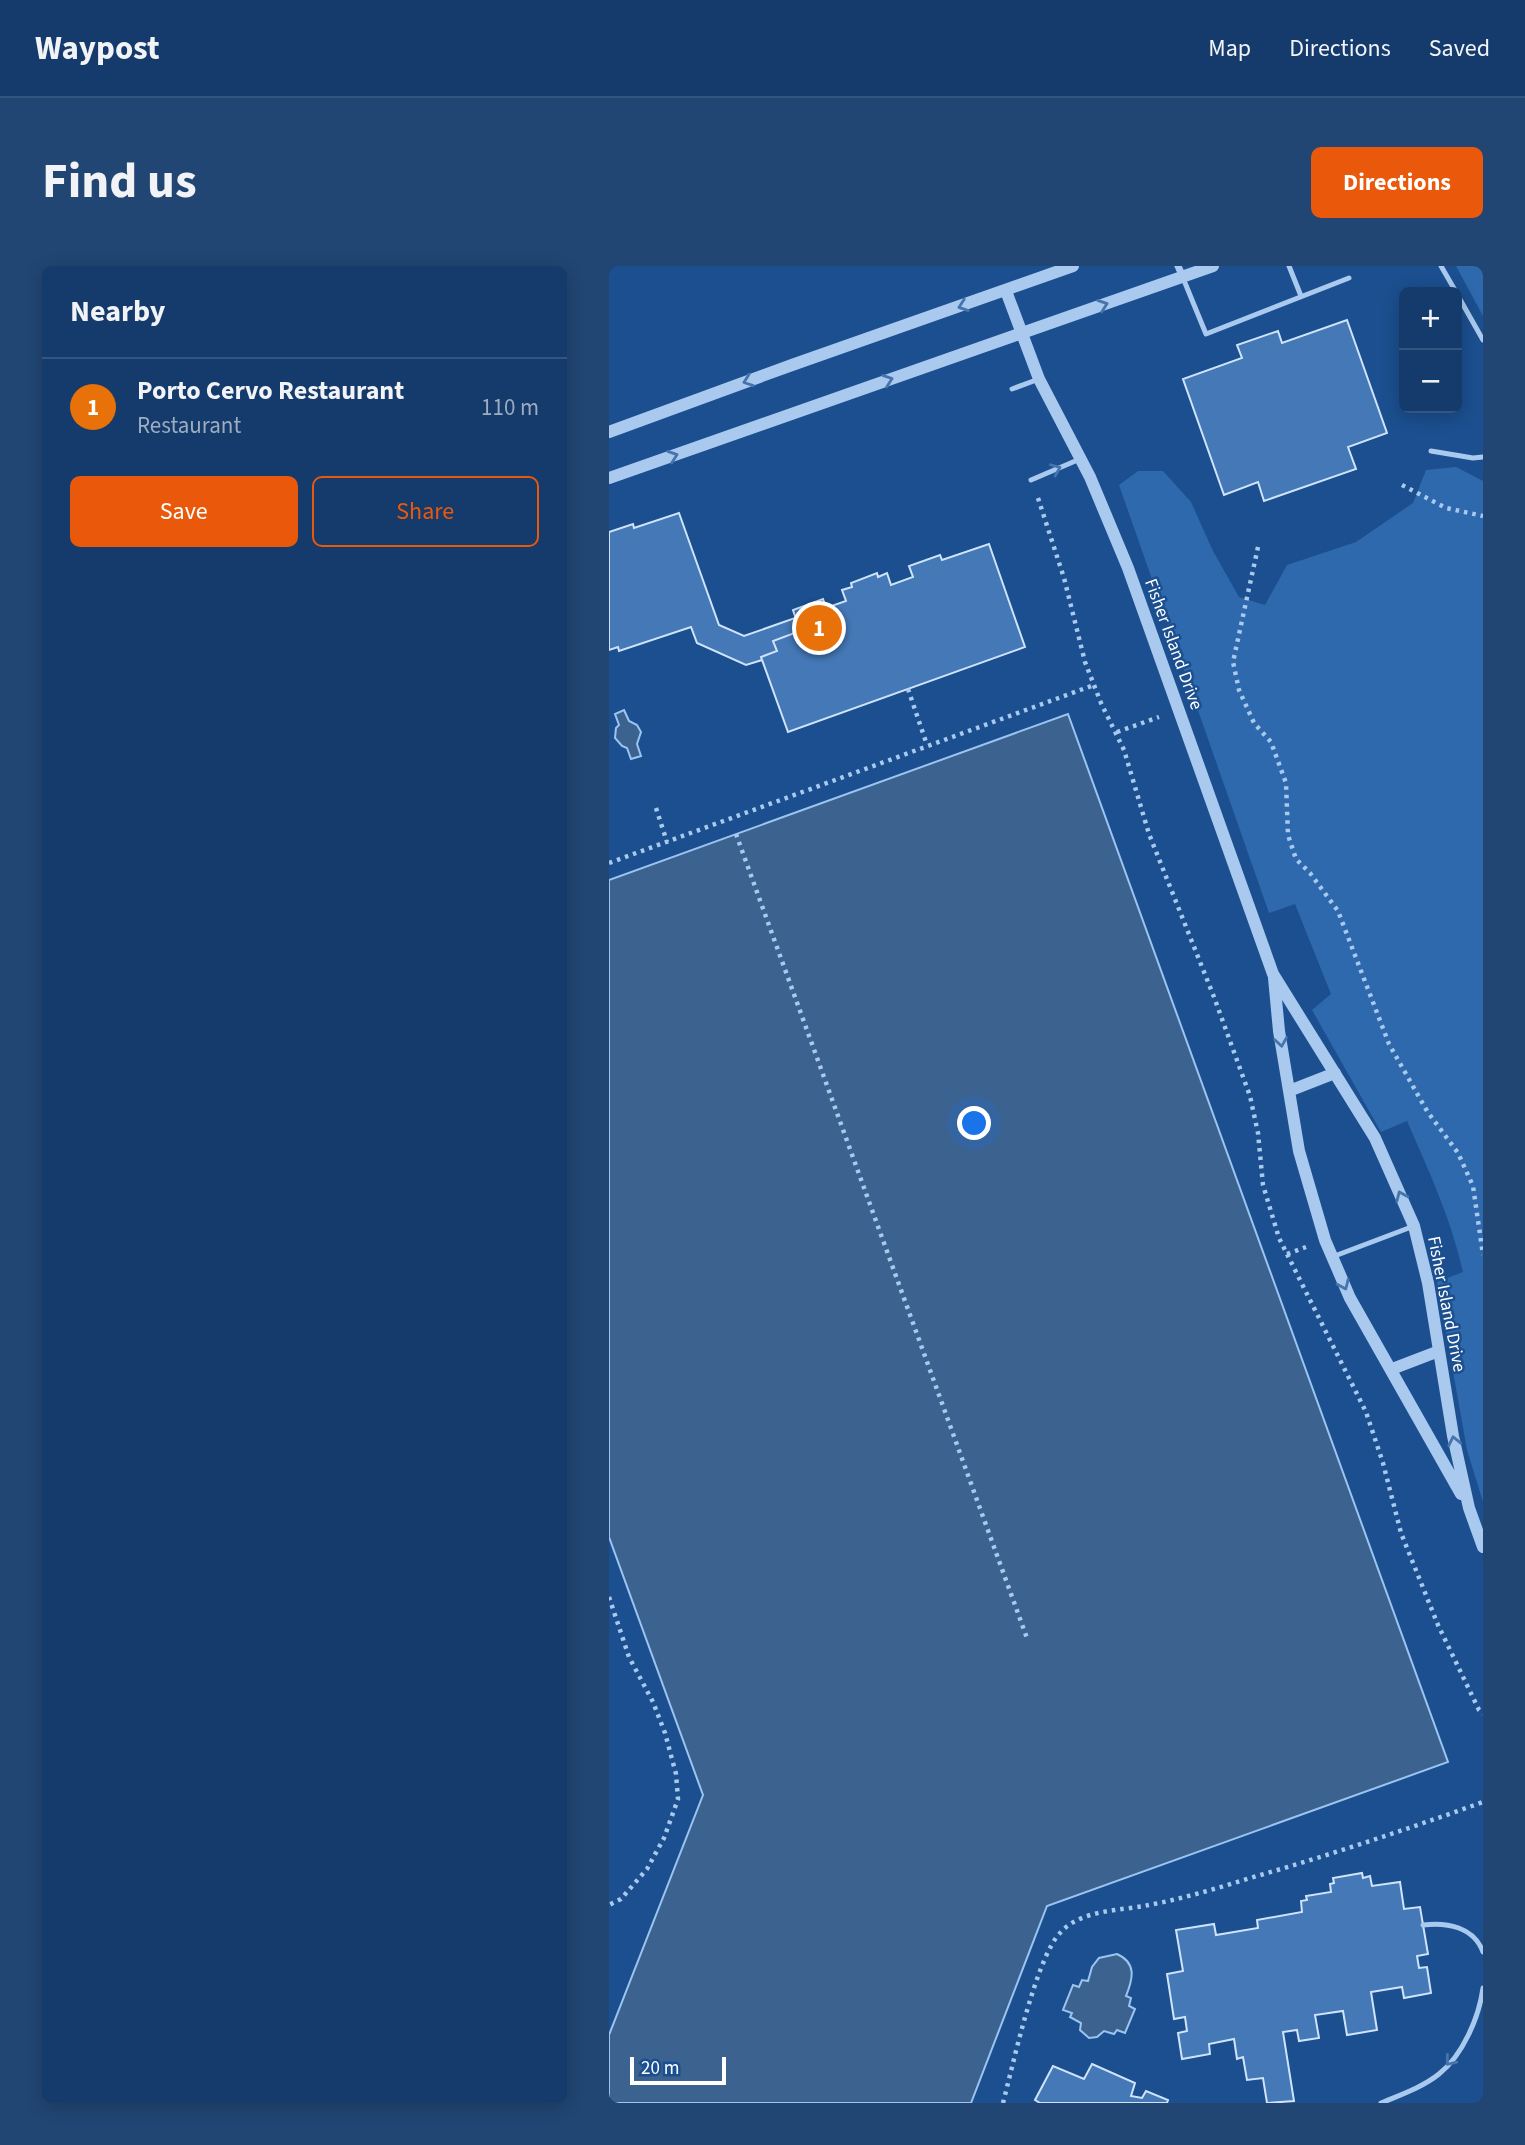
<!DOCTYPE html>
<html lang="en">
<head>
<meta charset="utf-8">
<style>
  body { margin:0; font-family:"Source Sans 3",sans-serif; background:#214673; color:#f1f3f6 }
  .controls { position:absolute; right:21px; top:21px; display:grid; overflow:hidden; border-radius:10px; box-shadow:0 4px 18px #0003 }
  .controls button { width:63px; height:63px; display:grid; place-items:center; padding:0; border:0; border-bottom:2px solid #33557e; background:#143b6b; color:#f1f3f6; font:35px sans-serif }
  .scale { position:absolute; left:21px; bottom:18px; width:96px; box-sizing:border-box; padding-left:7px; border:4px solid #fff; border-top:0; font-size:19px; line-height:24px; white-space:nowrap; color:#fff; -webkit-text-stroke:5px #1b4f8f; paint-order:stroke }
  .you { position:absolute; left:366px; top:858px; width:24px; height:24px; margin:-18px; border:5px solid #fff; border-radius:50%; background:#1a73e8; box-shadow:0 0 0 10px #1a73e833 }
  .badge { display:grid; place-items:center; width:46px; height:46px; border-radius:50%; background:#ea580c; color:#fff; font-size:23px; font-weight:700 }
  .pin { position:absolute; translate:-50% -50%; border:4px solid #fff; box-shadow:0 2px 7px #0006 }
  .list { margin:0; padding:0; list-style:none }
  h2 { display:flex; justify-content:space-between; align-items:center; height:91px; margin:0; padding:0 28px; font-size:30px }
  h2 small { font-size:23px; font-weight:400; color:#9dadc1 }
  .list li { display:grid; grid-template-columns:46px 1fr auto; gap:21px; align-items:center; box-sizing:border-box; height:98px; padding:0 28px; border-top:2px solid #33557e }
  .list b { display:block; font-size:26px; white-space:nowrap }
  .list p { margin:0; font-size:23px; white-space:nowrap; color:#9dadc1 }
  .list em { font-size:23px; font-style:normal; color:#9dadc1 }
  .actions { display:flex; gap:14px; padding:21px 28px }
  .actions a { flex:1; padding:16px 0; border:2px solid #ea580c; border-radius:10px; text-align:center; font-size:24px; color:#ea580c }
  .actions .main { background:#ea580c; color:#fff }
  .map { position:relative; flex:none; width:874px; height:1837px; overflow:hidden; border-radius:10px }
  header { display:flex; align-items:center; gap:42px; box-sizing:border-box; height:98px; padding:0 35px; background:#143b6b; border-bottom:2px solid #33557e }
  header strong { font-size:33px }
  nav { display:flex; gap:38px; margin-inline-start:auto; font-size:24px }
  .intro { display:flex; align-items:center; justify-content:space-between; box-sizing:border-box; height:168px; padding:0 42px }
  h1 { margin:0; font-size:49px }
  .button { padding:18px 32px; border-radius:10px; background:#ea580c; color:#fff; font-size:24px; font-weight:700 }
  main { display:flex; gap:42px; padding:0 42px }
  aside { flex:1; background:#143b6b; border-radius:10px; box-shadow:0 4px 18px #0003 }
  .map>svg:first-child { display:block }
  .green { fill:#2e69ad }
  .water { fill:#3c6290; stroke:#9cc4f0; stroke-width:2 }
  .building { fill:#4478b7; stroke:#cfe3fa; stroke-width:2 }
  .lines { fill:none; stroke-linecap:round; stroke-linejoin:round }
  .path { stroke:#a9c9ee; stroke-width:4.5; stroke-dasharray:3.5 5; stroke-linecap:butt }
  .service { stroke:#a9c9ee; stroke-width:5 }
  .minor { stroke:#a9c9ee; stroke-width:7 }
  .tertiary { stroke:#a9c9ee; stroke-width:12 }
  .oneway { stroke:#4674ac }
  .labels { text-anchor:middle; stroke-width:5; stroke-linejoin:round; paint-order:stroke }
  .street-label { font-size:18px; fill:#fff; stroke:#1b4f8f }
</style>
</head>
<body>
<header>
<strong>Waypost</strong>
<nav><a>Map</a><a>Directions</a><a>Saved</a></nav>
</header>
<div class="intro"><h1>Find us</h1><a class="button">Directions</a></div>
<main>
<aside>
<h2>Nearby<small></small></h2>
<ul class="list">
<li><span class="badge" style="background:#e8710a">1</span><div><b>Porto Cervo Restaurant</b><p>Restaurant</p></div><em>110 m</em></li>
</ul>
<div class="actions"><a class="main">Save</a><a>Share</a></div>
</aside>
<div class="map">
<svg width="874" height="1837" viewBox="0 0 874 1837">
  <rect width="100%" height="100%" fill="#1b4f8f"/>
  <path class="green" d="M847 0H874V50Z
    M847 201 874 215V1236L858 1184 828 1016 854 1006C842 953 820 905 798 855L772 866 703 744 722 728 686 638 660 647 510 219 529 205H554L582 236 604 285 630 331 656 339 678 299 747 276 804 237 817 204Z"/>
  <path class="water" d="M15 444 20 455 28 459 32 466 28 478 32 490 22 493 18 482 13 480 6 472 7 462 10 459 6 448Z
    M459 448 839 1496 438 1640 362 1837H0V1769L94 1529 0 1271V614Z
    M508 1688C528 1697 524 1713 517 1730L522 1732 520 1740 526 1743 516 1767 508 1764 505 1768 495 1765 488 1771 480 1772 471 1764 472 1757 461 1751 463 1747 454 1744 464 1719 470 1721 473 1714 479 1715 483 1701 490 1692Z"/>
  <path class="building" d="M738 54 778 167 739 181 747 203 655 235 649 216 615 229 574 113 633 92 628 79 669 65 673 77Z
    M70 247 110 359 135 370 186 352 191 365 164 375 168 385 152 391 153 394 137 399 88 377 82 361 10 385 9 381 0 384V266L24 258 25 262Z
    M380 278 416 381 179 466 152 391 168 385 164 375 191 365 184 344 214 333 217 342 237 335 233 324 243 321 242 317 268 307 269 311 278 307 282 319 304 311 300 300 331 289 333 294Z
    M753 1607 754 1612 761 1610 763 1620 791 1616 795 1643 811 1641 819 1688 808 1690 810 1702 818 1701 822 1727 795 1732 793 1721 762 1726 768 1764 738 1769 734 1745 706 1749 710 1772 690 1775 688 1764 674 1766 685 1835 658 1837 654 1812 638 1814 634 1791 628 1793 625 1773 600 1778 601 1788 573 1793 569 1767 578 1765 576 1751 565 1753 558 1708 574 1705 567 1664 605 1658 607 1669 649 1662 648 1654 693 1646 692 1635 698 1634 697 1630 722 1626 721 1618 725 1617 724 1612Z
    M483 1798 526 1817 522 1830 533 1832 537 1825 559 1834 558 1837H431L426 1834 444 1800 475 1813Z"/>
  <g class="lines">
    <path class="path" d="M793 219 837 242 874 250
      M429 232 455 312 476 396 492 437 515 484 540 568 605 731 641 830 649 867 654 919 670 972 757 1146 774 1197 792 1267 829 1359 870 1444 874 1448
      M649 281 624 396 630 424 645 457 662 476 677 517 679 569 687 593 701 607 729 645 780 778 818 845 849 887 864 920 874 989
      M299 423 318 479
      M508 466 550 451
      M47 542 58 576
      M127 568 419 1375
      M0 597 485 419
      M678 988 697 981
      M0 1331 20 1391 44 1436 56 1467 67 1508 69 1533 55 1572 38 1603 12 1633 0 1639
      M394 1837C404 1799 427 1692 451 1667 472 1643 511 1645 540 1639 577 1632 612 1621 648 1610 724 1588 799 1563 874 1536"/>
    <path class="service" d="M680 0 692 30
      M832 0 847 26
      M574 12 597 68 740 12
      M848 28 874 74
      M403 123 430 113
      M822 185 864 192 874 191
      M422 214 471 193
      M723 991 805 960
      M814 1659C838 1656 865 1661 874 1686
      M772 1837C791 1829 814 1821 830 1808 854 1789 870 1751 874 1722"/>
    <path class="minor" d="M569 0 574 11"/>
    <path class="tertiary" d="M397 25 430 113 481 211 519 302 664 708 766 872 805 960 819 1017 844 1170 860 1242 874 1281
      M0 166 183 99 464 0
      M0 212 604 0
      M665 712 670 765 690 885 716 974 741 1032 852 1228
      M680 825 726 807
      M783 1103 830 1085"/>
  </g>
  <defs><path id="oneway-chevron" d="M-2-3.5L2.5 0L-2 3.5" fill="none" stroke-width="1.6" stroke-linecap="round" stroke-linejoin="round" transform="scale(1.75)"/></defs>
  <g class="oneway">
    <use href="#oneway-chevron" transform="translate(494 39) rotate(-19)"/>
    <use href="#oneway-chevron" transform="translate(354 40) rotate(161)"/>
    <use href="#oneway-chevron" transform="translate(279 114) rotate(-19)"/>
    <use href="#oneway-chevron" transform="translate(139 115) rotate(160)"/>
    <use href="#oneway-chevron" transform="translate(64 190) rotate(-19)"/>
    <use href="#oneway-chevron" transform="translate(447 203) rotate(-23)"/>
    <use href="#oneway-chevron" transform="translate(672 776) rotate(81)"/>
    <use href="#oneway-chevron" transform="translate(792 930) rotate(-113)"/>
    <use href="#oneway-chevron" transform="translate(735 1019) rotate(66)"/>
    <use href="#oneway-chevron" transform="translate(845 1175) rotate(-102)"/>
    <use href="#oneway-chevron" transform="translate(841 1795) rotate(129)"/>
  </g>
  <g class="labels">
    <g class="street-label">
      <text transform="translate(565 378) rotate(70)" y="6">Fisher Island Drive</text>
      <text transform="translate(838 1038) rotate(79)" y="6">Fisher Island Drive</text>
    </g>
  </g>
</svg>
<div class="controls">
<button>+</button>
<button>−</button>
</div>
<div class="scale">20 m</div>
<div class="you"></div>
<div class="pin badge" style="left:210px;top:362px;background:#e8710a">1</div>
</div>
</main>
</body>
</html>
